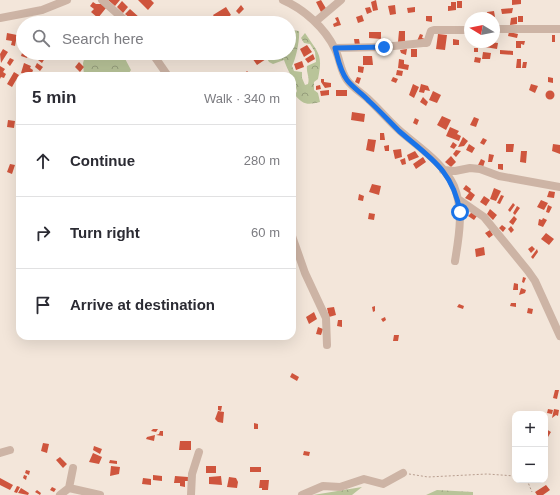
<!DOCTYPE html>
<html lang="en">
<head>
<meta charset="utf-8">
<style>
  body { margin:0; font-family:Helvetica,sans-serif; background:#f7f7f7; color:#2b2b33 }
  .controls { position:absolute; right:12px; bottom:12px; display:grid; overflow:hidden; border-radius:8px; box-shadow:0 4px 16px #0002 }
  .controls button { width:36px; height:36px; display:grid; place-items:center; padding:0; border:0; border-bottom:1px solid #e1e1e2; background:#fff; color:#2b2b33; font:20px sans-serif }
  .compass { position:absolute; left:464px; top:12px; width:36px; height:36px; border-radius:50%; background:#fff; box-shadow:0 4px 16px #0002; rotate:280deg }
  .stop { position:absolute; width:12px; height:12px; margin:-9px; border:3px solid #1a73e8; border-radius:50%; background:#fff }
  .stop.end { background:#1a73e8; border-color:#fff; box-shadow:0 1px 4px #0008 }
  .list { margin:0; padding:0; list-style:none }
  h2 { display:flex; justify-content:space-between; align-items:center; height:52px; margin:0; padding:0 16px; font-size:17px }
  h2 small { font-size:13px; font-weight:400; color:#7c7c81 }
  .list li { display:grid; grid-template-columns:26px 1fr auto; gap:12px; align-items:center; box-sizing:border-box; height:72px; padding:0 16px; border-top:1px solid #e1e1e2 }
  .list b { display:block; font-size:15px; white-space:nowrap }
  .list em { font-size:13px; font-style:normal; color:#7c7c81 }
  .icon { flex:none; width:22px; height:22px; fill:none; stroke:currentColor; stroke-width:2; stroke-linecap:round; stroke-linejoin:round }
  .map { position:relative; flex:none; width:560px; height:495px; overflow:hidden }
  .search { position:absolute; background:#fff; box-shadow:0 4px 16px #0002; left:16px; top:16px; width:280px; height:44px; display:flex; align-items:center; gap:10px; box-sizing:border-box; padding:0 14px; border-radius:22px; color:#7c7c81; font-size:15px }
  .panel { position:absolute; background:#fff; box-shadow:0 4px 16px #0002; left:16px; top:72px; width:280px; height:268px; border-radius:12px }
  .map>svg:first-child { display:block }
  .forest { fill:url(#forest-crowns) }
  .building { fill:#cf553d }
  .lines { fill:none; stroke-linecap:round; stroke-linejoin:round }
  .path { stroke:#b89e8f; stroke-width:1; stroke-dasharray:2 2; stroke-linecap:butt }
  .minor { stroke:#cdb4a5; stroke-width:8 }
  .route { stroke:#1a73e8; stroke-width:5 }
</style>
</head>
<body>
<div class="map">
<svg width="560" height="495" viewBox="0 0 560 495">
  <defs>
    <pattern id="forest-crowns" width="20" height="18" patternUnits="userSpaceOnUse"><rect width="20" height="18" fill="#b9c499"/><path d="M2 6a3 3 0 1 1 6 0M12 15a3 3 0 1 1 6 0" fill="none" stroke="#979f7d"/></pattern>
  </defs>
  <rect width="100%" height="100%" fill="#f3e6da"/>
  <path class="forest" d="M291 30 299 31C300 39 296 59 292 66L294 71 302 72V78L305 85 308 84C310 77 306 73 307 66L316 62 315 52 310 44 304 43 301 38 305 33C319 54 323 54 318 79L314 82V90L318 93 320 102C308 105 303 105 295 95L297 91C294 79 288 72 284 60L273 64 269 62 264 53H289V31Z
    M86 53H122L131 70 127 76H84L83 63Z
    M362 487 352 495H313Z
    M437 490 473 492V495H426Z"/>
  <path class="building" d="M108 0H120L115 6Z
    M138 0H151L154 3 148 10Z
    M321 0 327 10 321 12 316 2Z
    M376 0 378 10 373 11 371 2Z
    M512 0H521V4L512 5Z
    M122 1 128 7 123 13 117 7Z
    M457 1H462V8H457Z
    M93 2 96 4H102L106 8 98 18 91 12 94 9 90 6Z
    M451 2H456V10L448 11V6H451Z
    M241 5 244 9 239 14 236 11Z
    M395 5 396 14 390 15 388 6Z
    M226 7 231 15 227 18 228 20 224 23H218L213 15Z
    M370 7 372 12 367 14 365 8Z
    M415 7V12L408 13 407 8Z
    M513 8 512 13 502 14 501 9Z
    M130 9 140 18 136 23 125 14Z
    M494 11 495 17 488 18 487 12Z
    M362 15 364 21 358 23 356 17Z
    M426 16H432V22L426 21Z
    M518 16H523V22H518Z
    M338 17 341 25 334 27 333 24 337 22 335 18Z
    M517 17V24L510 25 511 18Z
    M399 31H405V42H398Z
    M369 32H381V39L369 38Z
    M509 32 518 34 517 38 508 36Z
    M7 33 17 35 15 46 11 45 12 41 6 40Z
    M420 34 423 35 422 38 425 39 417 41Z
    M438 34 447 35 445 50 436 49Z
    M552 35H555V42H552Z
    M354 39H359L360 45 355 46Z
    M453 39 459 40V45H453Z
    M516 41H525L524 45 521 44V48H516Z
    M475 42 481 43V47L475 46Z
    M490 42 498 43 497 49 485 47V44H490Z
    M307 45 312 52 304 57 300 49Z
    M474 48H478V52H474Z
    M3 49 8 52 1 63 0 54Z
    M407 49 406 55 401 53 400 50Z
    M411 49H417V57H411Z
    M500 50 513 51V55L500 54Z
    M483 52 491 53 490 59H482Z
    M22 53H29L27 58 21 56Z
    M43 53 47 55 42 63 38 60Z
    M235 53H238L240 56 234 60 231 56Z
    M259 53H261L266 59 257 65 252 58Z
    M313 54 315 59 308 63 305 59Z
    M363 56H372L373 65H363Z
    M475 57 481 58 480 63 474 62Z
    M10 58 14 60 10 66 7 63Z
    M399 59 404 60V64L409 65 408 70 398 68Z
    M517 59H521V68H516Z
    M302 61 304 67 296 70 294 64Z
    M79 62 84 67 80 72 75 67Z
    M523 62H527L526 68H522Z
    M24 63 31 66 30 68 33 70 31 76 21 73Z
    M37 63 43 67 40 71 35 67Z
    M0 66 5 69 3 72 6 74 4 78 1 77 0 79Z
    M358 66 364 67 363 73 358 72Z
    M397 70 403 71 402 76 396 75Z
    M247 71 252 76H242Z
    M14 72 19 75 12 87 7 84Z
    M134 73 135 75 138 73 139 76H130Z
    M357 77 361 78 359 84 355 82Z
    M393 77 398 79 396 83 391 81Z
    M548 77 553 78V83L548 82Z
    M321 79H324V82L331 83V87L325 88 321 82Z
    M413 84 419 87 414 98 409 95Z
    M421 84 428 86 430 91 425 90 424 93 419 92Z
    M531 84 538 86 535 93 529 90Z
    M320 85 321 89 316 90V86Z
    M329 90V95L321 96 320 91Z
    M336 90H347V96H336Z
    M545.5 95a4.5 4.5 0 1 1 9 0a4.5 4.5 0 1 1-9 0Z
    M433 91 441 95 437 103 429 100Z
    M423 97 428 102 426 106 420 102Z
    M352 112 365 114 364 122 351 120Z
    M442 116 451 120 446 130 437 125Z
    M474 117 479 119 476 127 470 125Z
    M415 118 419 120 417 125 413 123Z
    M8 120 15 121 14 128 7 127Z
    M450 127 459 131 457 134 461 136 459 141 446 136Z
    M380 133H384L385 140H380Z
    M463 137 468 141 464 146 458 147Z
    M483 138 487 140 484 145 480 143Z
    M368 139 376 140 374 152 366 150Z
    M453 142 457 145 454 149 450 147Z
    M469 144 475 148 472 153 466 150Z
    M506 144H514L513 152H506Z
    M553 144 560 145V154L552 151Z
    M389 145V151H385L384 146Z
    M401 149 402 157 395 159 393 150Z
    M456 150 461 151 456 157 453 154Z
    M415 151 419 157 409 161 407 155Z
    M521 151H527L526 163 520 162Z
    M489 154 494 155 492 162H488Z
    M451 156 456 162 451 167 445 162Z
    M423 157 426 162 416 169 413 164Z
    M405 158 406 164 402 165 400 160Z
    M481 159 485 161 483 167 478 165Z
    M10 164 15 165 12 174 7 172Z
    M498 164H503V170L498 169Z
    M372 184 381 186 379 195 369 192Z
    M466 185 471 189 470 191 475 195 471 201 465 198 469 193 463 189Z
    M494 188 501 191 496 201 490 199Z
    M549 191 555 192 554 198 547 197Z
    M359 194 364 196 363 201 358 200Z
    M501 195 504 196 500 204 497 203Z
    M484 196 490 200 486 206 480 202Z
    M541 200 548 203 544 210 537 207Z
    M513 203 515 205 510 212 508 210Z
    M548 205 552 207 549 213 546 212Z
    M517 206 520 208 515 215 513 213Z
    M490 209 497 215 493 220 487 214Z
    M472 212 477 216 474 220 468 216Z
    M369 213 375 214 374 220 368 219Z
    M514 216 517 219 513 225 509 222Z
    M543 218 547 220 543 227 538 225 539 219 542 220Z
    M502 225 506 228 503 232 499 228Z
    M511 226 514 230 511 233 508 229Z
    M490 230 493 235 489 238 485 233Z
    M546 233 554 239 549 245 541 239Z
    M532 246 535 249 531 253 528 249Z
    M484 247 485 255 476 257 475 249Z
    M537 249 538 252 533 259 531 257Z
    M523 277 526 278 524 283 522 282Z
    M514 283 518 284V290H513Z
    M521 288 526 290 525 293 519 295Z
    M511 303H516V307L510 306Z
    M459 304 464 306 463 309 457 307Z
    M375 306V311L373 312 372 307Z
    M334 307 336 315 329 317 327 308Z
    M528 308 533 309 532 314 527 313Z
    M314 312 317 319 309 324 306 317Z
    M385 317 386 320 383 322 381 319Z
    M338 320H342V327L337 326Z
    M318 327 323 329 321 335 316 334Z
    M394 335H399L398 341H393Z
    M292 373 299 377 297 381 290 377Z
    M555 390H559L557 399 553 398Z
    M218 406H222L221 411 218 410Z
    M548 409 553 410 552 414 547 413Z
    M554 409 559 410 558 416 556 415 552 418Z
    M218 411 224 412 223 423 218 422 215 419Z
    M254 423 258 424V429H254Z
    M153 429H158L156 432 151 431Z
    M546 429 551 432 548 437 545 436Z
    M160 431H163V436L156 435 159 434Z
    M155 435 154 441 146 439 147 437Z
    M180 441H191V450H179Z
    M43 443 49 444 47 453 41 451Z
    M94 446 102 449 100 454 93 450Z
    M304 451 310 452 309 456 303 455Z
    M93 453 102 457 99 464 89 462Z
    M60 457 67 464 63 468 56 460Z
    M110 460 117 461V464L109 463Z
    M111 466 120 467 119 474 110 476Z
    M206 466H216V473H206Z
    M250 467H261V472H250Z
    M26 470 30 471 29 475 25 473Z
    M24 475 27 476 26 480 23 478Z
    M153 475 162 476V481L153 480Z
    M175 476 188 477V481H185V487L180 486V483H174Z
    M221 476 222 485 209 484V477Z
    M229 477 236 478 238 482 237 488 227 487Z
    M0 478 13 485 10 490 0 485Z
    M143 478 151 479V485L142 484Z
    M260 480H269L268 490H262V488H259Z
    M546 485 550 490 543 495H537L535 492Z
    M17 486 20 487 17 493 14 492Z
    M52 487 56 489 54 492 50 490Z
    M21 488 29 493 28 495 18 493Z
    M37 490 41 493 40 495 35 492Z"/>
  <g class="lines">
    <path class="path" d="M409 474 428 477 487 474 515 476
      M527 480 532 492"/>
    <path class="minor" d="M102 0 128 23
      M283 0C304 9 325 28 335 49 340 59 340 70 347 80 352 87 360 92 367 98 378 108 388 120 399 130 418 147 443 162 454 186 464 211 459 236 455 261
      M0 18 42 10 67 0
      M315 22 341 0
      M494 29H560
      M335 48 384 47 423 43H427L431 31 434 30H470
      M152 53 168 76
      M443 170 455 171 470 168 480 169 499 176 560 187
      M458 199 484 217 528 271 535 281 560 336
      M292 236 305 273 326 318 327 345
      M0 453 10 450
      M69 488 100 495
      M60 495 69 488 73 468
      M191 495 192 474 199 452
      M302 495 323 486 340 487 364 479 383 484 403 473"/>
  </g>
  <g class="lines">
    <path class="route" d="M384 47 335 48C338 59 340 71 347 80 353 88 362 93 369 101 379 110 389 121 399 131 429 157 453 170 460 212"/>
  </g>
</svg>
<div class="controls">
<button>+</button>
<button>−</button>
</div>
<svg class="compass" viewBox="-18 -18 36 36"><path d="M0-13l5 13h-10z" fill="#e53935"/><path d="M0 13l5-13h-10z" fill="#7c7c81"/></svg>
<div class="stop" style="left:460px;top:212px"></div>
<div class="stop end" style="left:384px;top:47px"></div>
<div class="search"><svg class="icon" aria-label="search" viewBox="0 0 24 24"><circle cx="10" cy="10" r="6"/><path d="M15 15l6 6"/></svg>Search here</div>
<section class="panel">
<h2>5 min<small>Walk · 340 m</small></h2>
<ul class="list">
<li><svg class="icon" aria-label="ahead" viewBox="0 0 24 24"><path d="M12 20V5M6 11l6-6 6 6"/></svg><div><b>Continue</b></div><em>280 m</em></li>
<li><svg class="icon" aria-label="right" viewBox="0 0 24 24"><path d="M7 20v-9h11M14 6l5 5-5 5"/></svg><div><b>Turn right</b></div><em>60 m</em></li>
<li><svg class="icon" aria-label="arrive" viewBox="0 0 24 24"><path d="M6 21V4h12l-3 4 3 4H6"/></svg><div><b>Arrive at destination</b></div></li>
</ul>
</section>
</div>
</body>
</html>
